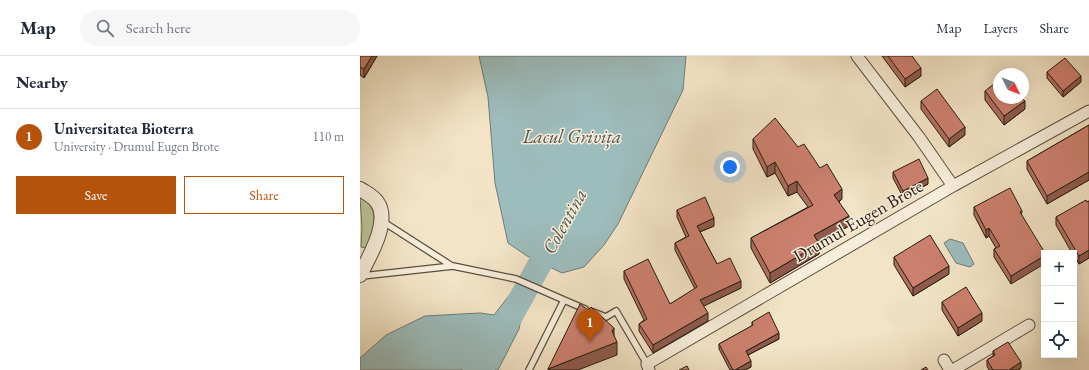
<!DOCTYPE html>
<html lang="en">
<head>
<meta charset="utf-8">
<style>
  body { margin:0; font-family:"EB Garamond",serif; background:#f6f6f7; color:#1f2937 }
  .controls { position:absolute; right:12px; bottom:12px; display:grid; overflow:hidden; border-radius:0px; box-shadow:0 4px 16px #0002 }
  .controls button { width:36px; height:36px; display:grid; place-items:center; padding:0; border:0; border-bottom:1px solid #e0e1e3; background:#fff; color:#1f2937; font:20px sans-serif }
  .compass { position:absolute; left:633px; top:12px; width:36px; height:36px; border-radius:50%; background:#fff; box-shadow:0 4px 16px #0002; rotate:133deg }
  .you { position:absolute; left:370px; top:111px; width:14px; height:14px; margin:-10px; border:3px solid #fff; border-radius:50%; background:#1a73e8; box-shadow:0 0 0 6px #1a73e833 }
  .badge { display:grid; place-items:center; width:26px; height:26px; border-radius:50%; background:#b45309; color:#fff; font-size:13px; font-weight:700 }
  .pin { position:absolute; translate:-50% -33px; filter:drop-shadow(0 1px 2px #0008) }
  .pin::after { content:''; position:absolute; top:21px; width:14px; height:12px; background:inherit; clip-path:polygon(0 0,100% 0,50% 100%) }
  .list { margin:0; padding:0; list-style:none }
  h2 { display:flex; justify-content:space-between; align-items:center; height:52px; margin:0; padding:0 16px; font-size:17px }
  h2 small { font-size:13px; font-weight:400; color:#747a83 }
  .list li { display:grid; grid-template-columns:26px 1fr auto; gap:12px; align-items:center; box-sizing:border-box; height:56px; padding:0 16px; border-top:1px solid #e0e1e3 }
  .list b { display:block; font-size:15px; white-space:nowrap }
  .list p { margin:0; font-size:13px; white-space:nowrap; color:#747a83 }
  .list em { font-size:13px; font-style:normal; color:#747a83 }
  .actions { display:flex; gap:8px; padding:12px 16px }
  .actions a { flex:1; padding:9px 0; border:1px solid #b45309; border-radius:0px; text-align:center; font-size:14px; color:#b45309 }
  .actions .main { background:#b45309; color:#fff }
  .icon { flex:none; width:22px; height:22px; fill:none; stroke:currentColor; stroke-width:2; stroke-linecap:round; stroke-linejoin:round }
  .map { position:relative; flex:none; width:729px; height:314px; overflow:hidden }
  header { display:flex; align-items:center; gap:24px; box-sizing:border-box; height:56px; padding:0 20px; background:#fff; border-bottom:1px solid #e0e1e3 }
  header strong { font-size:19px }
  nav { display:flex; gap:22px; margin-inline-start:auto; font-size:14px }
  .search { width:280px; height:36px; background:#f6f6f7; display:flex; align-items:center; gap:10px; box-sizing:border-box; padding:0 14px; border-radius:22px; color:#747a83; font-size:15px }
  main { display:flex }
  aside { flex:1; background:#fff }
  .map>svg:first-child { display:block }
  .green { fill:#b8c598; stroke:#6f7154 }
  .water { fill:#9dbdbd; stroke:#6d7d78 }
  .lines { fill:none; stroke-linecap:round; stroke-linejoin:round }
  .river { stroke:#9dbdbd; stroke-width:24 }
  .service-casing { stroke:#594f3e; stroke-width:8 }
  .minor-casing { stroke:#594f3e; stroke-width:13 }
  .tertiary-casing { stroke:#594f3e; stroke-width:16 }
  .service { stroke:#f7eddb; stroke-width:5.5 }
  .minor { stroke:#f7eddb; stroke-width:11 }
  .tertiary { stroke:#f7eddb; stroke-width:14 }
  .wall { fill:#af6e5f; stroke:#261d11 }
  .shaded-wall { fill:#8f5a4e; stroke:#261d11 }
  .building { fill:#cc806f; stroke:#261d11 }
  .labels { text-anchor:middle; stroke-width:3; stroke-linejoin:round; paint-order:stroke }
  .street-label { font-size:18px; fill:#261d11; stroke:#f7eddb }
  .water-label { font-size:19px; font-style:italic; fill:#50554d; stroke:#f7eddb }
</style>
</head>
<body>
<header>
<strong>Map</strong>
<div class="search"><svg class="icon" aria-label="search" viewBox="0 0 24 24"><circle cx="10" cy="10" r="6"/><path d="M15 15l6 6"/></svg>Search here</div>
<nav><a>Map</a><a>Layers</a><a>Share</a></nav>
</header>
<main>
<aside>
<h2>Nearby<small></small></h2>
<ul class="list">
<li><span class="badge">1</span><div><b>Universitatea Bioterra</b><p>University · Drumul Eugen Brote</p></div><em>110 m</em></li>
</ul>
<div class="actions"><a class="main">Save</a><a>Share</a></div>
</aside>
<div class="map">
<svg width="729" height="314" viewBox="0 0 729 314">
  <rect width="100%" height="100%" fill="#f3e4c7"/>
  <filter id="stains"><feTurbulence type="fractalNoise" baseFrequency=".005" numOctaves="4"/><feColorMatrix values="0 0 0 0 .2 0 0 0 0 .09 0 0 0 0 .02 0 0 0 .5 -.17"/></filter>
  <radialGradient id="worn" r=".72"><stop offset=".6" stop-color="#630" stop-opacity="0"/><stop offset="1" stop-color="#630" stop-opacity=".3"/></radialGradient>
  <path class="green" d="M0 142C22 150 13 176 7 192L1 191 2 171Z"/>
  <path class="water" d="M119 0H326L323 34 258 168 244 189 224 211 202 217 167 200 148 187 135 127 128 41Z
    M590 183 603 187 614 208 610 211 596 207 584 187Z
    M151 237 164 246 159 273 138 314H0V302L26 279 65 260 120 257 134 259Z"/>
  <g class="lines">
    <path class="river" d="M115 314 125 307 197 177"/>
    <defs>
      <path id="service" d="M22 165 92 210
        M2 220 93 210 156 223 204 244
        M233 256 246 261 256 255 287 308
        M169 314 204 244 225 253"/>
      <path id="minor" d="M497 0 559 81 593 130
        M584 304 590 314
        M289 314 287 308 593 130 729 55
        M593 314 669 269"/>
      <path id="tertiary" d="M0 133C6 137 13 140 17 146 31 165 9 201 0 219"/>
    </defs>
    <use href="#service" class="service-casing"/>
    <use href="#minor" class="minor-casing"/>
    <use href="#tertiary" class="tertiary-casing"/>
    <use href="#service" class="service"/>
    <use href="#minor" class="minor"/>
    <use href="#tertiary" class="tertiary"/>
  </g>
  <path class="wall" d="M0 0H17L4 22 0 19Z
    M522 0H552L561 20 545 31Z
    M687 16 721 26 703 41 687 22Z
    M625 35 665 53 644 69 625 44Z
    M561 45 605 79 589 91 561 53Z
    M729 69V124L687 148 667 113V105Z
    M393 83 438 91 460 112 482 143 479 146 489 170 459 187V198L410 227 391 192V182L448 151 437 136 428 140 415 117 407 121 393 93Z
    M533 116 568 128 543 141 533 122Z
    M729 145V202L719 208 714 200V197H712L696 169V161Z
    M614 151 662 155 651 228 634 201V193L636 192 629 180 626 182 614 159Z
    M317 154 354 170 340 176 357 208 381 232 343 250 348 265 293 297 279 275V268L284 264 264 223V215L310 248 335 233 315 194V187L326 181 317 161Z
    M534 201 589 218 553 240 534 209Z
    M582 246 622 265 598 280 582 254Z
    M392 266 419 283 388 299 391 311 385 314H370L359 293V288L392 270Z
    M633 295 661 312 658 314H629L627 310V304L633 300Z"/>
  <path class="shaded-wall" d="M12 0H17L4 22V13Z
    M561 12V20L545 31V23Z
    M721 20V26L703 41V35Z
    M665 45V53L644 69V60Z
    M605 71V79L589 91V83Z
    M415 106V117L407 121V111Z
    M729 116V124L687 148V140Z
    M568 122V128L543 141V135Z
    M437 125V136L428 140V130Z
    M482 133V143L474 149V139Z
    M489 160V170L454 189V179Z
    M354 162V170L337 177V170Z
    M629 172V180L626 182V174Z
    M459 188V198L410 227V217Z
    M729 194V202L719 208V200Z
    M684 200V208L651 228V220Z
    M589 210V218L553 240V232Z
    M381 225V232L340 252V244Z
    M348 257V265L293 297V289Z
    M622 257V265L598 280V272Z
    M254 272V285L252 275Z
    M419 277V283L386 300V295Z
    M257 286V299L218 314H188V313Z
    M391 305V311L385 314H375Z
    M661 306V312L658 314H649Z"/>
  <path class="building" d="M0 0H12L4 13 0 11Z
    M528 0H552L561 12 545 23Z
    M705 2 721 20 703 35 687 16Z
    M639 24V42H662L665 45 644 60 625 35Z
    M577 33 605 71 589 83 561 45Z
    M415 62 438 91 444 88 460 112 467 108 482 133 474 139 489 160 454 179 459 188 410 217 391 182 453 149 437 125 428 130 415 106 407 111 393 83Z
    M729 69V116L687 140 667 105Z
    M559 103 568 122 543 135 533 116Z
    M650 132 662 155 660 156 685 197H684V200L651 220 634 193 640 190 629 172 626 174 614 151Z
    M345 141 354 162 337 170 357 208 370 202 381 225 340 244 348 257 293 289 279 268 287 263 264 215 288 203 310 248 337 231 315 187 329 180 317 154Z
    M726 144 727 146 729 145V194L719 200 696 161Z
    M570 179 589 210 553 232 534 201Z
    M606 231 622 257 598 272 582 246Z
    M220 248 228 254 231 251 254 272 252 275 257 286 188 313Z
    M409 256 419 277 386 295 391 305 375 314H373L359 288 393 269 392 266Z
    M648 286 661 306 649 314H633L627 304 635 299 633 295Z
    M327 310 329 314H319Z
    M566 311 568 314H561Z"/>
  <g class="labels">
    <g class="street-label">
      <text transform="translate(498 165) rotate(-30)" y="6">Drumul Eugen Brote</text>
    </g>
    <g class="water-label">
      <text x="212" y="87">Lacul Grivița</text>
      <text transform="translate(204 165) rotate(-61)" y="7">Colentina</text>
    </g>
  </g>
  <rect width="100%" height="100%" filter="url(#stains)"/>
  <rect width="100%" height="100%" fill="url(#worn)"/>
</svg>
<div class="controls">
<button>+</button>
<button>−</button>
<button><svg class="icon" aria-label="locate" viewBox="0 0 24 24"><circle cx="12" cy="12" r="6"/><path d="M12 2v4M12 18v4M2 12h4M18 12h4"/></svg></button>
</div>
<svg class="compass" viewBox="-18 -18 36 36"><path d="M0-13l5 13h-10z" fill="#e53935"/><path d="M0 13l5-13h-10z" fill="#747a83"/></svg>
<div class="you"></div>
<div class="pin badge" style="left:230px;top:286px">1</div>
</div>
</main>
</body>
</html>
